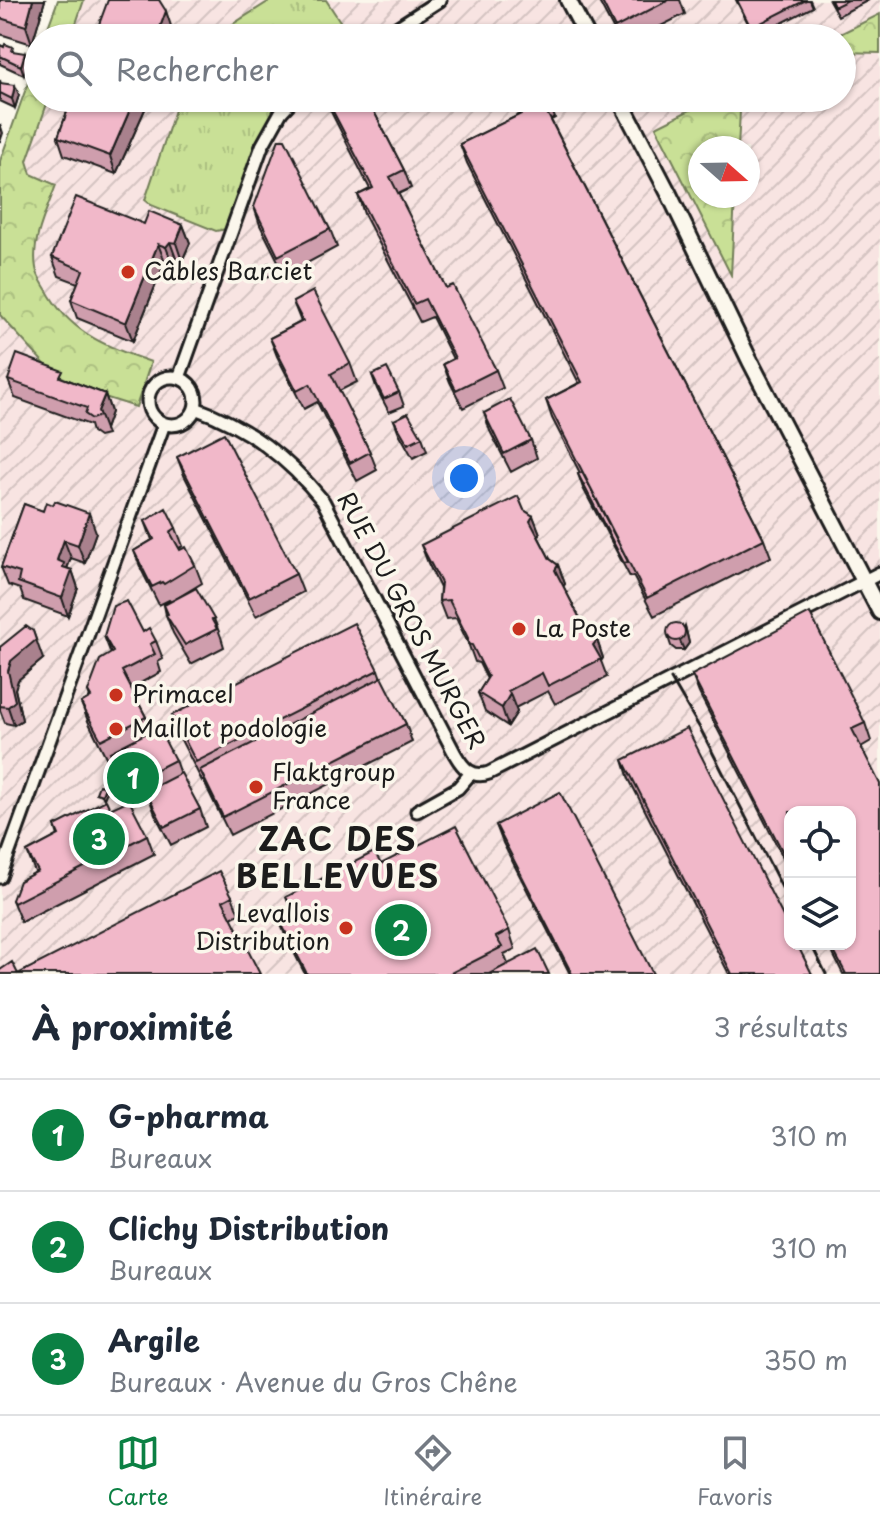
<!DOCTYPE html>
<html lang="fr">
<head>
<meta charset="utf-8">
<style>
  body { margin:0; font-family:"Playpen Sans",sans-serif; background:#f6f6f7; color:#1f2937 }
  .controls { position:absolute; right:24px; bottom:24px; display:grid; overflow:hidden; border-radius:16px; box-shadow:0 2px 6px #0004 }
  .controls button { width:72px; height:72px; display:grid; place-items:center; padding:0; border:0; border-bottom:2px solid #e0e1e3; background:#fff; color:#1f2937; font:40px sans-serif }
  .compass { position:absolute; left:688px; top:136px; width:72px; height:72px; border-radius:50%; background:#fff; box-shadow:0 2px 6px #0004; rotate:110deg }
  .you { position:absolute; left:464px; top:478px; width:28px; height:28px; margin:-20px; border:6px solid #fff; border-radius:50%; background:#1a73e8; box-shadow:0 0 0 12px #1a73e833 }
  .badge { display:grid; place-items:center; width:52px; height:52px; border-radius:50%; background:#0b8043; color:#fff; font-size:26px; font-weight:700 }
  .pin { position:absolute; translate:-50% -50%; border:4px solid #fff; box-shadow:0 2px 8px #0006 }
  .list { margin:0; padding:0; list-style:none }
  h2 { display:flex; justify-content:space-between; align-items:center; height:104px; margin:0; padding:0 32px; font-size:34px }
  h2 small { font-size:26px; font-weight:400; color:#747a83 }
  .list li { display:grid; grid-template-columns:52px 1fr auto; gap:24px; align-items:center; box-sizing:border-box; height:112px; padding:0 32px; border-top:2px solid #e0e1e3 }
  .list b { display:block; font-size:30px; white-space:nowrap }
  .list p { margin:0; font-size:26px; white-space:nowrap; color:#747a83 }
  .list em { font-size:26px; font-style:normal; color:#747a83 }
  .icon { flex:none; width:44px; height:44px; fill:none; stroke:currentColor; stroke-width:2; stroke-linecap:round; stroke-linejoin:round }
  .map { position:relative; flex:none; width:880px; height:974px; overflow:hidden }
  .search { position:absolute; background:#fff; box-shadow:0 2px 6px #0004; left:24px; right:24px; top:24px; height:88px; display:flex; align-items:center; gap:20px; box-sizing:border-box; padding:0 28px; border-radius:44px; color:#747a83; font-size:30px }
  .sheet { height:440px; background:#fff }
  nav { display:flex; justify-content:space-around; align-items:center; box-sizing:border-box; height:112px; border-top:2px solid #e0e1e3; background:#fff; font-size:22px; color:#747a83 }
  nav a { display:grid; justify-items:center; gap:4px }
  nav .on { color:#0b8043 }
  .map>svg:first-child { display:block }
  .industrial { fill:url(#industrial-furrows); fill-rule:evenodd }
  .grass { fill:url(#grass-tufts); stroke:#727e59; stroke-width:2 }
  .forest { fill:url(#forest-crowns); stroke:#727e59; stroke-width:2 }
  .lines { fill:none; stroke-linecap:round; stroke-linejoin:round }
  .minor-casing { stroke:#1c1c1c; stroke-width:17 }
  .tertiary-casing { stroke:#1c1c1c; stroke-width:20 }
  .minor { stroke:#fbf7ec; stroke-width:11 }
  .tertiary { stroke:#fbf7ec; stroke-width:14 }
  .rail { stroke:#1c1c1c; stroke-width:3 }
  .wall { fill:#cf9ead; stroke:#1c1c1c; stroke-width:2 }
  .shaded-wall { fill:#a9818d; stroke:#1c1c1c; stroke-width:2 }
  .building { fill:#f1b8c9; stroke:#1c1c1c; stroke-width:2 }
  .poi-dot { fill:#c8321e; stroke:#fbf7ec; stroke-width:3 }
  .labels { text-anchor:middle; stroke-width:7; stroke-linejoin:round; paint-order:stroke }
  .poi-label { font-size:24px; fill:#1c1c1c; stroke:#fbf7ec; text-anchor:start }
  .street-label { font-size:24px; fill:#1c1c1c; stroke:#fbf7ec }
  .district-label { font-size:32px; font-weight:bold; letter-spacing:2px; fill:#1c1c1c; stroke:#fbf7ec }
</style>
</head>
<body>
<div class="map">
<svg width="880" height="974" viewBox="0 0 880 974">
  <defs>
    <pattern id="industrial-furrows" width="10" height="10" patternUnits="userSpaceOnUse" patternTransform="scale(2)"><rect width="10" height="10" fill="#f8e4e2"/><path d="M-1 1l2-2M0 10L10 0M9 11l2-2" fill="none" stroke="#d4c3c1"/></pattern>
    <pattern id="grass-tufts" width="24" height="20" patternUnits="userSpaceOnUse" patternTransform="scale(2)"><rect width="24" height="20" fill="#c9e096"/><path d="M3 7l-1-3M5 7V3M7 7l1-3M15 17l-1-3M17 17v-4M19 17l1-3" fill="none" stroke="#acc081"/></pattern>
    <pattern id="forest-crowns" width="20" height="18" patternUnits="userSpaceOnUse" patternTransform="scale(2)"><rect width="20" height="18" fill="#c9e096"/><path d="M2 6a3 3 0 1 1 6 0M12 15a3 3 0 1 1 6 0" fill="none" stroke="#acc081"/></pattern>
  </defs>
  <rect width="100%" height="100%" fill="#fbf7ec"/>
  <filter id="ink" filterUnits="userSpaceOnUse"><feTurbulence type="fractalNoise" baseFrequency=".0125" numOctaves="2"/><feDisplacementMap in="SourceGraphic" scale="16" xChannelSelector="R" yChannelSelector="G"/><feConvolveMatrix kernelMatrix="1 2 1 2 8 2 1 2 1" color-interpolation-filters="sRGB"/></filter>
  <g filter="url(#ink)">
    <path class="industrial" d="M58 0H880V974H0V161L38 55V98H842V38H44ZM700 148H748V196H700ZM790 812H850V944H790Z"/>
    <path class="grass" d="M271 0H326L351 38H211Z
      M179 98H288L226 229 216 231 151 205 145 200Z"/>
    <path class="forest" d="M58 0H84L71 38H44Z
      M880 14V53L842 52V38H832Z
      M38 55V98H49L27 161 31 174 56 185C47 210 31 240 36 268 37 277 46 288 50 296 74 335 110 348 151 362L136 407 98 395 52 372 0 315V161Z
      M714 98H755L752 109 740 111 738 148H700V196H735L731 275 656 127Z"/>
    <g class="lines">
      <defs>
        <path id="minor" d="M381 38 440 0
          M148 401a24 24 0 1 1 48 0a24 24 0 1 1-48 0Z
          M179 378 262 146 281 112 294 98
          M195 408C248 427 288 458 323 501L455 754C463 768 472 779 489 773L880 573
          M417 811 458 788 471 773
          M0 877 164 424"/>
        <path id="tertiary" d="M568 0 588 38
          M619 98 669 194 750 361 880 612"/>
      </defs>
      <use href="#minor" class="minor-casing"/>
      <use href="#tertiary" class="tertiary-casing"/>
      <use href="#minor" class="minor"/>
      <use href="#tertiary" class="tertiary"/>
      <path class="rail" d="M671 679 701 730 790 903
        M811 944 826 974"/>
    </g>
    <path class="wall" d="M0 0H45L32 44 0 34Z
      M598 0H680L685 14 637 38H618Z
      M736 0H810L813 7 755 37Z
      M829 0H869L838 16Z
      M0 45 15 52 28 62 24 75 0 64Z
      M0 80 1 84 19 95 15 108 0 101Z
      M150 98 116 174 64 155 58 137 69 106 67 100Z
      M324 98H367L404 170 411 188 398 194 446 288 496 370 503 388 463 408 450 382 443 364 453 359 432 317 420 322 364 214 358 195 370 189Z
      M504 98H547L555 118 551 120 764 539 771 557 654 616 633 576 630 577 583 488 578 474 580 473 552 418 546 400 579 383 467 163 460 144 521 114 514 100 507 104Z
      M254 207 330 229 337 247 285 275 260 225Z
      M144 224 183 225 190 243 182 261H177L173 265 165 262 133 341 77 318 71 300 78 283 59 276 52 257Z
      M269 263 274 274 267 277 263 266Z
      M293 302 350 363 357 382 339 391 370 452 377 470 357 481 317 402 304 409 277 356 270 338 301 322Z
      M372 375 399 392 404 406 389 412 377 389Z
      M66 379 105 394 111 412 105 429 107 435 99 437 92 432 90 425 15 398 8 380Z
      M484 413 531 440 537 458 511 472 490 431Z
      M394 420 422 437 427 451 413 458 399 433Z
      M177 457 296 574 303 592 256 616 184 475Z
      M24 504 96 532 85 563 71 558 67 569 72 570 78 588 68 616 24 600 20 589 8 585 1 567Z
      M524 510 533 516 540 534 538 536 550 559 558 565 565 584 563 586 588 634 597 640 603 658 601 661 607 677 555 704 548 691 515 708 517 712 508 726 485 711 478 693 487 679 479 663 475 662 468 643 456 618 446 619 439 601 440 588 428 563 421 545Z
      M145 521 176 528 183 546 179 548 195 565 202 583 176 599 214 619 221 637 224 647 191 664 173 633 166 615 164 605 170 601 169 600 159 605 141 569 134 551 152 540Z
      M685 626 689 643 684 650H676L671 646 668 637Z
      M143 632 156 641 163 659 158 662 161 672 131 688 146 717 151 731 175 760 180 774 200 809 206 827 171 845 155 814 148 795 147 796 142 788 135 792 127 790 117 770 112 756 107 759 88 721 81 703 90 698 88 692 111 654 104 636Z
      M0 647 43 659 18 680 15 689 22 720 14 725 5 723 0 710Z
      M378 670 381 678 406 724 412 742 230 835 203 780 202 781 178 734 172 715Z
      M692 675 865 723 871 741 861 747 880 974H843L828 944H850L790 812V871L699 693Z
      M623 760 812 974H729L629 779Z
      M110 809 147 835 154 854 21 922 12 900 35 872 27 852 58 836 55 826Z
      M496 825 653 974H570L503 843Z
      M381 864 509 930 515 949 504 954 508 964 549 974H305L285 935 278 917 291 910 286 897Z
      M232 896 239 914 231 918 18 974Z"/>
    <path class="shaded-wall" d="M33 0H45L32 44 26 26Z
      M166 11 172 29 169 38H156Z
      M25 53 28 62 24 75 21 66Z
      M15 85 19 95 15 108 12 99Z
      M135 98H150L116 174 110 156Z
      M0 124 3 133 0 142Z
      M183 225 190 243 182 261 176 243Z
      M170 242 177 261 173 265 166 247Z
      M158 244 165 262 133 341 126 323Z
      M105 394 111 412 105 429 98 411Z
      M89 513 96 532 85 563 78 545Z
      M533 516 540 534 537 539 530 521Z
      M64 540 71 558 66 571 72 570 78 588 68 616 62 598 57 560Z
      M558 565 565 584 562 588 555 570Z
      M685 626 689 643 684 650 680 641Z
      M33 631 43 659 18 680 15 689 22 720 14 725 8 707V671L11 661Z
      M597 640 603 658 601 661 593 645Z
      M510 694 517 712 508 726 502 708Z
      M105 787 107 791 104 799 102 795Z"/>
    <path class="building" d="M0 0H33L26 26 0 18Z
      M108 0H159L166 11 156 38H94Z
      M601 0H669L615 28Z
      M737 0H806L751 28Z
      M831 0H848L834 7Z
      M513 30 517 38H498Z
      M778 33 780 38H768Z
      M5 44 13 47 12 51 25 53 21 66 0 56V45L4 47Z
      M0 83 15 85 12 99 0 93Z
      M71 98H135L110 156 58 137 70 104 67 100Z
      M326 98H367L404 170 390 177 446 288 453 285 496 370 456 390 443 364 455 358 425 299 414 304 358 195 373 188Z
      M515 98H547L548 100 542 103 764 539 647 598 546 400 582 382 460 144 523 113Z
      M279 139H285L330 229 278 256 254 207Z
      M76 197 144 224 149 211 183 225 176 243 170 242 166 247 158 244 126 323 71 300 83 270 52 257Z
      M269 263 272 269 266 272 263 266Z
      M313 291 350 363 331 374 370 452 350 463 310 384 297 391 270 338 303 321 293 302Z
      M17 354 63 371 60 377 105 394 98 411 100 416 92 419 85 414 87 408 8 380Z
      M387 368 399 392 384 399 372 375Z
      M510 399 531 440 504 454 484 413Z
      M408 413 422 437 408 444 394 420Z
      M224 433 296 574 249 598 177 457Z
      M582 472 628 562 624 563 578 474Z
      M518 496 524 510 533 516 530 521 550 559 558 565 555 570 588 634 597 640 593 645 601 659 548 686 542 673 508 691 510 694 502 708 478 693 488 677 472 645 468 644V638L449 600 439 601 441 583 421 545Z
      M55 501 89 513 78 545 64 540 57 560 64 563 63 567 72 570 62 598 18 582 20 573 1 567 24 504 43 511 46 502 53 505Z
      M166 508 176 528 170 532 180 550 186 547 195 565 164 584 162 582 152 587 134 551 154 539 145 521Z
      M196 588 214 619 212 620 217 629 185 645 166 615 168 614 164 605Z
      M127 601 143 632 149 628 156 641 150 644 155 654 122 671 146 717 101 740 81 703 91 697 88 692 100 660 113 652 104 636 113 606Z
      M810 613 865 723 852 729 880 784V974H846L830 944H850V812H790V866L692 675Z
      M667 632a9 9 0 1 1 18 0a9 9 0 1 1-18 0Z
      M354 623 378 670 196 762 172 715Z
      M26 626 33 631 36 640 11 661 8 671 15 701 8 707 0 706V647Z
      M382 677 406 724 223 817 200 770Z
      M158 727 175 760 140 778 136 770 128 774 120 772 110 752Z
      M687 728 790 930V944H797L812 974H732L623 760Z
      M181 773 200 809 164 827 148 796 150 789Z
      M99 785 105 787 102 795 96 793Z
      M560 792 653 974H572L496 825Z
      M106 800 110 809 129 800 147 835 14 903 12 900 19 881 38 871 27 852 59 835 55 826Z
      M456 826 509 930 496 937 502 947 449 974H307L278 917 293 909 286 897 374 852 381 864Z
      M219 871 232 896 223 901 260 974H0V970L12 962 18 974Z
      M537 949 549 974H489Z"/>
  </g>
  <g class="poi-dot">
    <circle cx="128" cy="272" r="8"/>
    <circle cx="519" cy="629" r="8"/>
    <circle cx="116" cy="695" r="8"/>
    <circle cx="116" cy="729" r="8"/>
    <circle cx="256" cy="787" r="8"/>
    <circle cx="346" cy="928" r="8"/>
  </g>
  <g class="labels">
    <g class="poi-label">
      <text x="144" y="280">Câbles Barciet</text>
      <text x="535" y="637">La Poste</text>
      <text x="132" y="703">Primacel</text>
      <text x="132" y="737">Maillot podologie</text>
      <text x="272" y="781">Flaktgroup<tspan x="272" dy="28">France</tspan></text>
      <text x="330" y="922" text-anchor="end">Levallois<tspan x="330" dy="28">Distribution</tspan></text>
    </g>
    <g class="street-label">
      <text transform="translate(411 621) rotate(62)" y="8">RUE DU GROS MURGER</text>
    </g>
    <g class="district-label">
      <text x="338" y="851">ZAC DES<tspan x="338" dy="37">BELLEVUES</tspan></text>
    </g>
  </g>
</svg>
<div class="controls">
<button><svg class="icon" aria-label="locate" viewBox="0 0 24 24"><circle cx="12" cy="12" r="6"/><path d="M12 2v4M12 18v4M2 12h4M18 12h4"/></svg></button>
<button><svg class="icon" aria-label="layers" viewBox="0 0 24 24"><path d="M12 4l9 5-9 5-9-5zM3 14l9 5 9-5"/></svg></button>
</div>
<svg class="compass" viewBox="-18 -18 36 36"><path d="M0-13l5 13h-10z" fill="#e53935"/><path d="M0 13l5-13h-10z" fill="#747a83"/></svg>
<div class="you"></div>
<div class="pin badge" style="left:133px;top:778px">1</div>
<div class="pin badge" style="left:401px;top:930px">2</div>
<div class="pin badge" style="left:99px;top:839px">3</div>
<div class="search"><svg class="icon" aria-label="search" viewBox="0 0 24 24"><circle cx="10" cy="10" r="6"/><path d="M15 15l6 6"/></svg>Rechercher</div>
</div>
<section class="sheet">
<h2>À proximité<small>3 résultats</small></h2>
<ul class="list">
<li><span class="badge">1</span><div><b>G-pharma</b><p>Bureaux</p></div><em>310 m</em></li>
<li><span class="badge">2</span><div><b>Clichy Distribution</b><p>Bureaux</p></div><em>310 m</em></li>
<li><span class="badge">3</span><div><b>Argile</b><p>Bureaux · Avenue du Gros Chêne</p></div><em>350 m</em></li>
</ul>
</section>
<nav>
<a class="on"><svg class="icon" aria-label="map" viewBox="0 0 24 24"><path d="M3 6l6-2 6 2 6-2v14l-6 2-6-2-6 2zM9 4v14M15 6v14"/></svg>Carte</a>
<a><svg class="icon" aria-label="directions" viewBox="0 0 24 24"><path d="M12 3l9 9-9 9-9-9zM9 14v-3h6M13 9l2 2-2 2"/></svg>Itinéraire</a>
<a><svg class="icon" aria-label="saved" viewBox="0 0 24 24"><path d="M7 4h10v16l-5-4-5 4z"/></svg>Favoris</a>
</nav>
</body>
</html>
